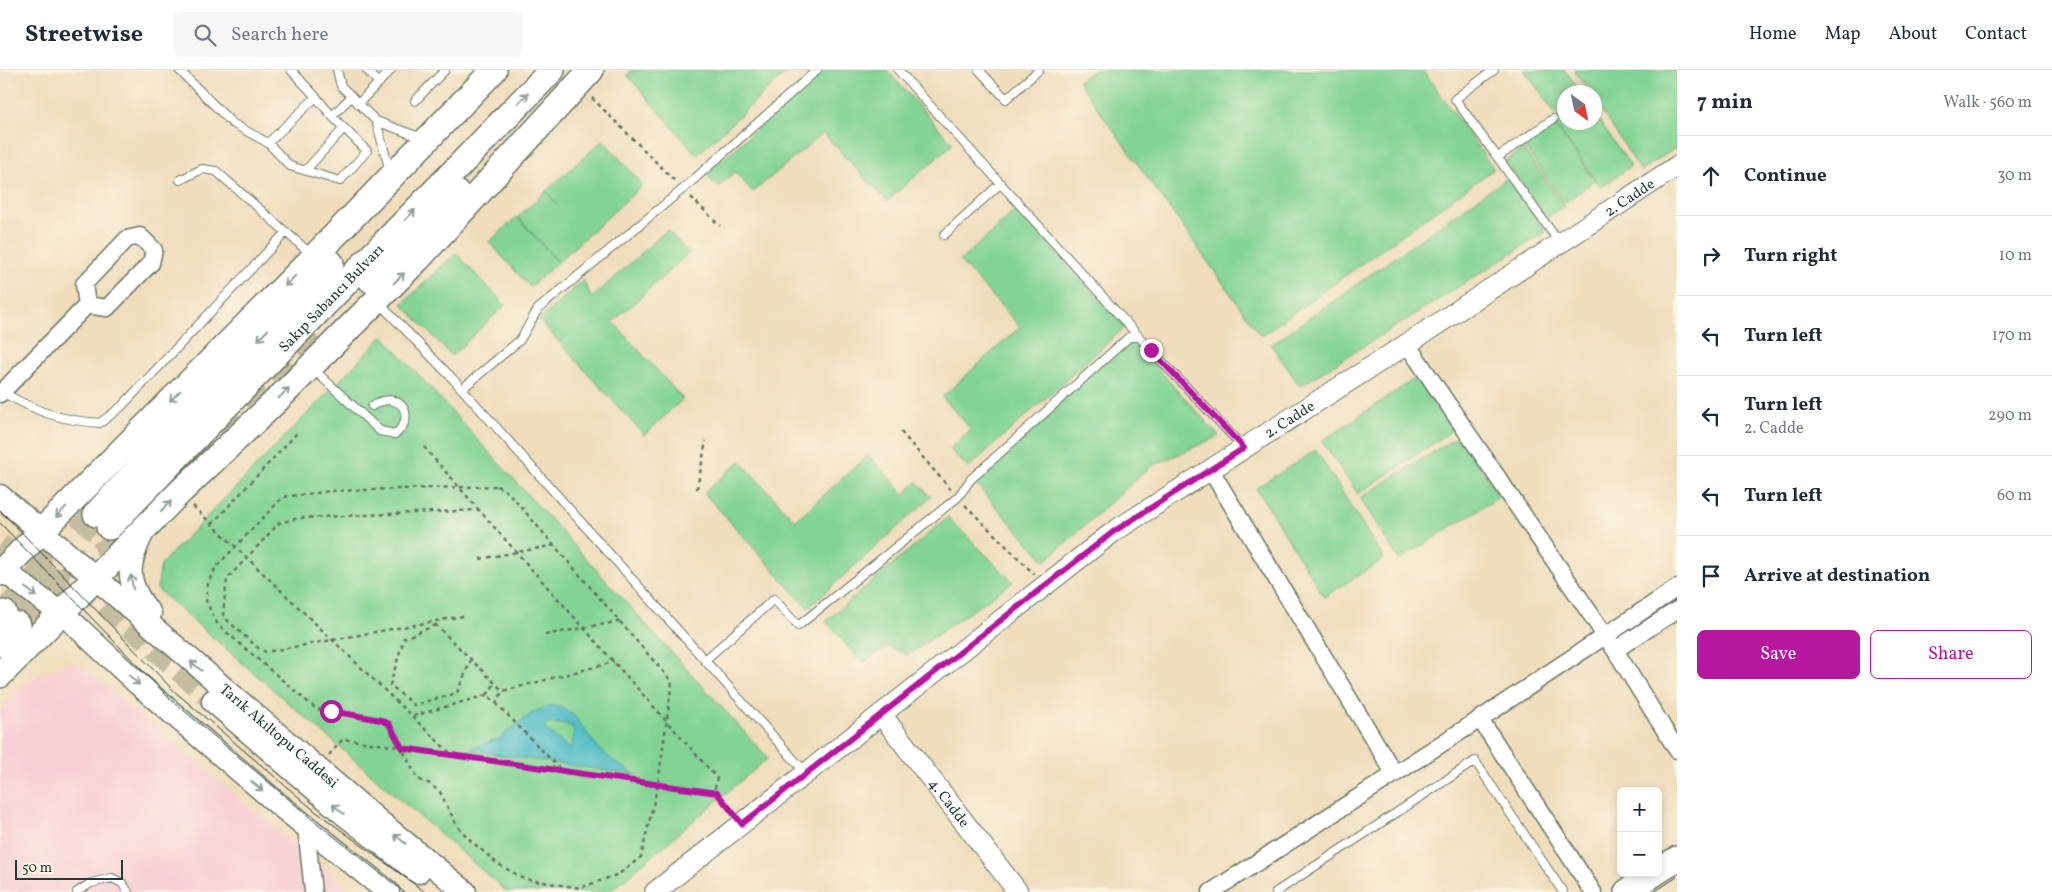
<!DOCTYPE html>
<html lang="en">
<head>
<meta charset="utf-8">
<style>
  body { margin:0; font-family:Vollkorn,serif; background:#f6f6f7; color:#1f2937 }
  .controls { position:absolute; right:15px; bottom:15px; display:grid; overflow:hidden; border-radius:8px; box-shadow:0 2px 8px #0003 }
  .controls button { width:45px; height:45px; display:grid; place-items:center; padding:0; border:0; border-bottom:1px solid #e0e1e3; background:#fff; color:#1f2937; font:25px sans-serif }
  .compass { position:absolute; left:1557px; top:15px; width:45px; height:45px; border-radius:50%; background:#fff; box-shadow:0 2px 8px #0003; rotate:147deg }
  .scale { position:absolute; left:15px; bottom:12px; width:108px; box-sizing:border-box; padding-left:5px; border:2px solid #1f3d34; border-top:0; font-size:14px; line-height:18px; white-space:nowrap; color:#1f3d34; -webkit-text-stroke:4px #fcf5e5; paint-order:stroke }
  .stop { position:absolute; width:15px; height:15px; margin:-11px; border:4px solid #b5179e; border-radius:50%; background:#fff }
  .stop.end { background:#b5179e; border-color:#fff; box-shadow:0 1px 5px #0008 }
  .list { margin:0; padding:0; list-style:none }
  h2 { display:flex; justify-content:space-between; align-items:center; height:65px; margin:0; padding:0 20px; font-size:21px }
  h2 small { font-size:16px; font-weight:400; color:#747a83 }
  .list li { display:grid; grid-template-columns:32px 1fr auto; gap:15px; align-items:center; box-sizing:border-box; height:80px; padding:0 20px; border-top:1px solid #e0e1e3 }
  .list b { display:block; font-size:19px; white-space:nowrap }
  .list p { margin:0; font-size:16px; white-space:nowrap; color:#747a83 }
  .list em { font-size:16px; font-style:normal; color:#747a83 }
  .actions { display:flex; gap:10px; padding:15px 20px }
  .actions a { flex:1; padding:11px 0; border:1px solid #b5179e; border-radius:8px; text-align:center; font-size:18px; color:#b5179e }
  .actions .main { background:#b5179e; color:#fff }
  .icon { flex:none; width:28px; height:28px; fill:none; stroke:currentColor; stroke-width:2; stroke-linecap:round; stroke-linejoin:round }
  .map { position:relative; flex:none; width:1677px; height:822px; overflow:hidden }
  header { display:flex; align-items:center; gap:30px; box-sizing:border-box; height:70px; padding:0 25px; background:#fff; border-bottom:1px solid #e0e1e3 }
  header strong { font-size:24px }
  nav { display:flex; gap:28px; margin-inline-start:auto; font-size:18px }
  .search { width:350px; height:45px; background:#f6f6f7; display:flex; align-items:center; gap:12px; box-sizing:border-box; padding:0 18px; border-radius:8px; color:#747a83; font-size:19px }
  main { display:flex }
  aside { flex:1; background:#fff }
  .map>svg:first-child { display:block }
  .built { fill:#f7cfd4 }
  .green { fill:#83d494; stroke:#518864 }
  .water { fill:#50bdc7; stroke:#387d7e; fill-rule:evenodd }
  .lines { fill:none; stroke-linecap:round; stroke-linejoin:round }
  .secondary-tunnel { stroke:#c5bda0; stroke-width:22; stroke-dasharray:22 11; stroke-linecap:butt }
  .primary-tunnel { stroke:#c5bda0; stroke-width:25; stroke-dasharray:25 12; stroke-linecap:butt }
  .service-casing { stroke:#687563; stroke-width:10 }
  .minor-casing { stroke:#687563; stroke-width:19 }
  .tertiary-casing { stroke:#687563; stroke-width:22 }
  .secondary-casing { stroke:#687563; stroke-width:25 }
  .primary-casing { stroke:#687563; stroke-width:28 }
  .path { stroke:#687563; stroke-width:2.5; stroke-dasharray:4 4; stroke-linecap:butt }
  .service { stroke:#fff; stroke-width:8 }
  .minor { stroke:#fff; stroke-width:16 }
  .tertiary { stroke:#fff; stroke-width:20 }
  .secondary { stroke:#fff; stroke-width:22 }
  .primary { stroke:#fff; stroke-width:25 }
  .tram { stroke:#1f3d34; stroke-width:1 }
  .oneway { stroke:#8f9e9a }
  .route { stroke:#b5179e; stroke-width:6 }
  .labels { text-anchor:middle; stroke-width:4; stroke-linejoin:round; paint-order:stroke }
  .street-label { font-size:15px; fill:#1f3d34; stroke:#fcf5e5 }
</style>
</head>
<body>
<header>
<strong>Streetwise</strong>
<div class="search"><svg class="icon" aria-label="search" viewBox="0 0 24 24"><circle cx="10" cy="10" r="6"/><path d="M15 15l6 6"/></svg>Search here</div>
<nav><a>Home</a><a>Map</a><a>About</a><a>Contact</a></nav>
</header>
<main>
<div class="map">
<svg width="1677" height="822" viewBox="0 0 1677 822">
  <rect width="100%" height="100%" fill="#fcf5e5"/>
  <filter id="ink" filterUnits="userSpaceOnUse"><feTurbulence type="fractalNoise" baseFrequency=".02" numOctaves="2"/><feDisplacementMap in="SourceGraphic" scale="10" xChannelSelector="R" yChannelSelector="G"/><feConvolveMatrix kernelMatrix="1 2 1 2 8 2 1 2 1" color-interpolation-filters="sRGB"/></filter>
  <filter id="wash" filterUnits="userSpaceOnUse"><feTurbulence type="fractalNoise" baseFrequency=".0096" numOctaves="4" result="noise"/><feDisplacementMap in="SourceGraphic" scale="20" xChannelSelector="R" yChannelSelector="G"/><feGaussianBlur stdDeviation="1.12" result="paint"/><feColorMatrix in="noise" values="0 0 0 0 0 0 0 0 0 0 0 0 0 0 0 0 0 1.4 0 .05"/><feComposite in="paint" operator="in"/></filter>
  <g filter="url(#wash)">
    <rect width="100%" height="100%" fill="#efddbb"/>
    <path class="built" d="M75 591 351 822H0V641L30 609Z"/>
    <path class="green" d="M632 0H789L697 85 627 5Z
      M823 0H887L953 74 887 131 823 63 753 122 735 102 718 117 706 104Z
      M1094 0H1423L1494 99 1261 266 1078 11Z
      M1524 0H1565L1581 22H1564V52H1594L1595 45 1631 96 1601 117 1556 55 1561 51Z
      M1574 0H1677V77L1641 101 1595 31 1594 22H1589Z
      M1554 54 1595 111 1564 133 1524 76Z
      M603 70 643 115 558 192 518 147 546 121 557 134 546 121Z
      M1523 79 1564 136 1546 148 1505 91Z
      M1507 108 1546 162 1300 316 1271 275Z
      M1017 139 1125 257 968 398 950 379 971 359 942 327 1020 257 960 191Z
      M517 147 558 192 530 217 489 172Z
      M667 160 689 183 613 252 683 329 644 365 539 250 583 210 592 228Z
      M456 183 505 235 452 286 402 234Z
      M383 266 768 688 609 822H507L157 519 161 494Z
      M1129 267 1219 366 1150 397 1045 491 971 409Z
      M1417 307 1453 360 1358 424 1322 371Z
      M1460 365 1499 427 1399 490 1360 428Z
      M1316 380 1384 489 1324 527 1256 418Z
      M868 385 904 424 917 412 931 427 808 538 704 423 740 391 795 451Z
      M948 447 1013 512 908 585 888 576 862 593 826 551Z"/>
    <path class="water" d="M549 636C576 636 581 659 597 676 609 688 622 698 637 705L468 680 500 668 532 643ZM547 653 565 654 572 656 574 663 572 677 569 678 544 658Z"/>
  </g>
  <g filter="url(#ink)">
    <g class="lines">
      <path class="secondary-tunnel" d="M0 475C18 488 40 491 61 492
        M47 507 71 511 94 525 213 631"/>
      <path class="primary-tunnel" d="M197 391 324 258
        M61 492C88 491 108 484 126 465
        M4 543 96 444
        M18 555 84 484"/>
      <defs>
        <path id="service" d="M179 0 232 53 268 73
          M291 0 316 27
          M337 0 341 16 376 51 422 68
          M367 0 379 13
          M898 0 1151 280 1244 378
          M979 0 1006 29 1039 0
          M1494 0 1455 29 1559 172
          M415 31 445 0
          M358 34 391 0
          M332 46 316 27 268 73 290 96 340 111 367 81 332 46 351 27
          M376 51 390 101
          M1498 87 1553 49
          M306 100 344 58
          M180 110 202 99 216 101 311 184
          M944 165 1001 113
          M379 233 453 309 805 702
          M312 298 380 361 395 364C418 347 400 318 372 336
          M462 319 520 270 538 239 683 119 817 0
          M2 322C38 342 58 350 100 353L121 337 286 162
          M705 590 774 529 798 556 958 427 971 409 1129 267H1139
          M77 822 91 813 112 808 122 813 128 822
          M1276 822 1475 691 1563 822"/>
        <path id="minor" d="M1407 274 1615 580 1677 680
          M0 324 87 235 107 238 151 193 154 180 140 166 127 169 84 214 87 235
          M1210 399 1394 703
          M1615 580 1677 540
          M1480 649 1593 822
          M306 757 313 822
          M1211 822 1480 649 1677 518"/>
        <g id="tertiary">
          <path id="s1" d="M881 644 1018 822"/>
          <path id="s2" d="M655 822 1113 462 1407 274 1677 96"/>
        </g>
        <g id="secondary">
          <path id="s3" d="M0 426 374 747 465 822"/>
          <path d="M143 462C126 496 125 513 150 544"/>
          <path d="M0 498 72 552 136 612 277 733 388 822"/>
          <path d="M213 631 339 740 418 802"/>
        </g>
        <g id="primary">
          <path d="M371 210 457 123"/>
          <path d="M96 444 331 193"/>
          <path id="s4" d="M109 457 552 0"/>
          <path d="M0 503 314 187 494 0"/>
          <path d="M0 546 4 543"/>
          <path d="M0 574 18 555"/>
          <path d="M0 605 179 423 275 332 418 189 591 0"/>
          <path d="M1658 801 1677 789"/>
          <path d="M1627 822 1655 803"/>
        </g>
      </defs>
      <use href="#service" class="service-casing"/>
      <use href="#minor" class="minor-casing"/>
      <use href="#tertiary" class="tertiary-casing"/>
      <use href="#secondary" class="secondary-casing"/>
      <use href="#primary" class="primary-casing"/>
      <path class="path" d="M592 28 676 112
        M691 127 720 156
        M901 362 951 420
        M424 377 479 440
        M497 416 508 422 672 612 658 714 641 787 619 804 580 818 524 809 498 794 472 772 457 756 440 722 430 714 418 709 389 654 365 647 316 639 218 555 206 531 208 513 216 497 283 427 331 421Z
        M697 419 706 371
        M965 435 1034 504
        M193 436 452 685
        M212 454 297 363
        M480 489 555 475
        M463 546 266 582 258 578 228 551 223 544 227 509 279 453 299 448 479 440 717 708 714 722
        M435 554 503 621
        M436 555 404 568 390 615 414 635 457 623 471 590
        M545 565 621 551
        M487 625 495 613
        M496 633 561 700
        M413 646 487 625 496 633 503 621 614 592
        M329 685 343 669 717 723 732 741"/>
      <use href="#service" class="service"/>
      <use href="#minor" class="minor"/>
      <use href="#tertiary" class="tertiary"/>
      <use href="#secondary" class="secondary"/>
      <use href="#primary" class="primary"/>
      <path class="tram" d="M0 440 174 621 315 741 425 822
        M0 453 169 628 312 749 404 822
        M1654 822 1677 807"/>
    </g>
    <defs><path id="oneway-shaft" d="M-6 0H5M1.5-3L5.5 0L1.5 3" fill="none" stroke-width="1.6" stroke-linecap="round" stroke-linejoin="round" transform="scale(1.25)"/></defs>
    <g class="oneway">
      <use href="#oneway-shaft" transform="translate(523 28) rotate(-45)"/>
      <use href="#oneway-shaft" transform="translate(410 145) rotate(-46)"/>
      <use href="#oneway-shaft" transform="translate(399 208) rotate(-45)"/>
      <use href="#oneway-shaft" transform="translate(290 211) rotate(135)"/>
      <use href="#oneway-shaft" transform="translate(263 265) rotate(133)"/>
      <use href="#oneway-shaft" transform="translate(284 323) rotate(-45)"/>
      <use href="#oneway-shaft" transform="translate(175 326) rotate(135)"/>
      <use href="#oneway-shaft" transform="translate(166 436) rotate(-45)"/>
      <use href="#oneway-shaft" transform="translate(61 442) rotate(134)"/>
      <use href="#oneway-shaft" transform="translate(132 512) rotate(-100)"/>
      <use href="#oneway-shaft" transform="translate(31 522) rotate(37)"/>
      <use href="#oneway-shaft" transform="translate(196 596) rotate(-140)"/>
      <use href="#oneway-shaft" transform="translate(134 610) rotate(42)"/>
      <use href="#oneway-shaft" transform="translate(257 716) rotate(40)"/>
      <use href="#oneway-shaft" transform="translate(338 739) rotate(-140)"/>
      <use href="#oneway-shaft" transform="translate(400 769) rotate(-141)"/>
    </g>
  </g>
  <g class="lines" filter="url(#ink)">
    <path class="route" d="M331 641 381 650 389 654 402 678 717 723 742 754 1113 462 1244 378 1151 280"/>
  </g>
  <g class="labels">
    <g class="street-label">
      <text dy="5" stroke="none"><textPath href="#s2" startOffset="1198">2. Cadde</textPath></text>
      <text dy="5" stroke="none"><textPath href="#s4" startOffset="319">Sakıp Sabancı Bulvarı</textPath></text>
      <text dy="5" stroke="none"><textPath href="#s2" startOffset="792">2. Cadde</textPath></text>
      <text dy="5" stroke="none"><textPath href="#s3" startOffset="368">Tarık Akıltopu Caddesi</textPath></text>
      <text dy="5" stroke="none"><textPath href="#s1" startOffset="112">4. Cadde</textPath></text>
    </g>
  </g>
</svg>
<div class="controls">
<button>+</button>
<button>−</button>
</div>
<svg class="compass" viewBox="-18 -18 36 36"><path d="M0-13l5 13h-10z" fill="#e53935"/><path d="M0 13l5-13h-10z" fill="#747a83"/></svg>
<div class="scale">50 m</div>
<div class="stop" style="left:331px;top:641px"></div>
<div class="stop end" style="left:1151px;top:280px"></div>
</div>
<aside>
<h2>7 min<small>Walk · 560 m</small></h2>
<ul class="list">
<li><svg class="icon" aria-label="ahead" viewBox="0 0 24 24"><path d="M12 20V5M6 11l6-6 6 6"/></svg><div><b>Continue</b></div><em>30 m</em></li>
<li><svg class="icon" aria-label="right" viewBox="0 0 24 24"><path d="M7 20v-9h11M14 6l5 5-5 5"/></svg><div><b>Turn right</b></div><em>10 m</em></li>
<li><svg class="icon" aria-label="left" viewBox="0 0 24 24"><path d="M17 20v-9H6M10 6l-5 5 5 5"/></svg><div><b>Turn left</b></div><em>170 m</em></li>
<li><svg class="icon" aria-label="left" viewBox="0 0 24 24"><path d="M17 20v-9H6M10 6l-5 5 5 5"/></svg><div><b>Turn left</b><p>2. Cadde</p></div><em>290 m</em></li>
<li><svg class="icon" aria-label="left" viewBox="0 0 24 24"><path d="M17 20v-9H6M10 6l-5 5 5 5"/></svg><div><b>Turn left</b></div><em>60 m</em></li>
<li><svg class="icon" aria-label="arrive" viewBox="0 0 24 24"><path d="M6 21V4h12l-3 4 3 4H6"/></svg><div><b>Arrive at destination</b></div></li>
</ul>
<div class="actions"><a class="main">Save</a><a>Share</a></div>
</aside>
</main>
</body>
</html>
